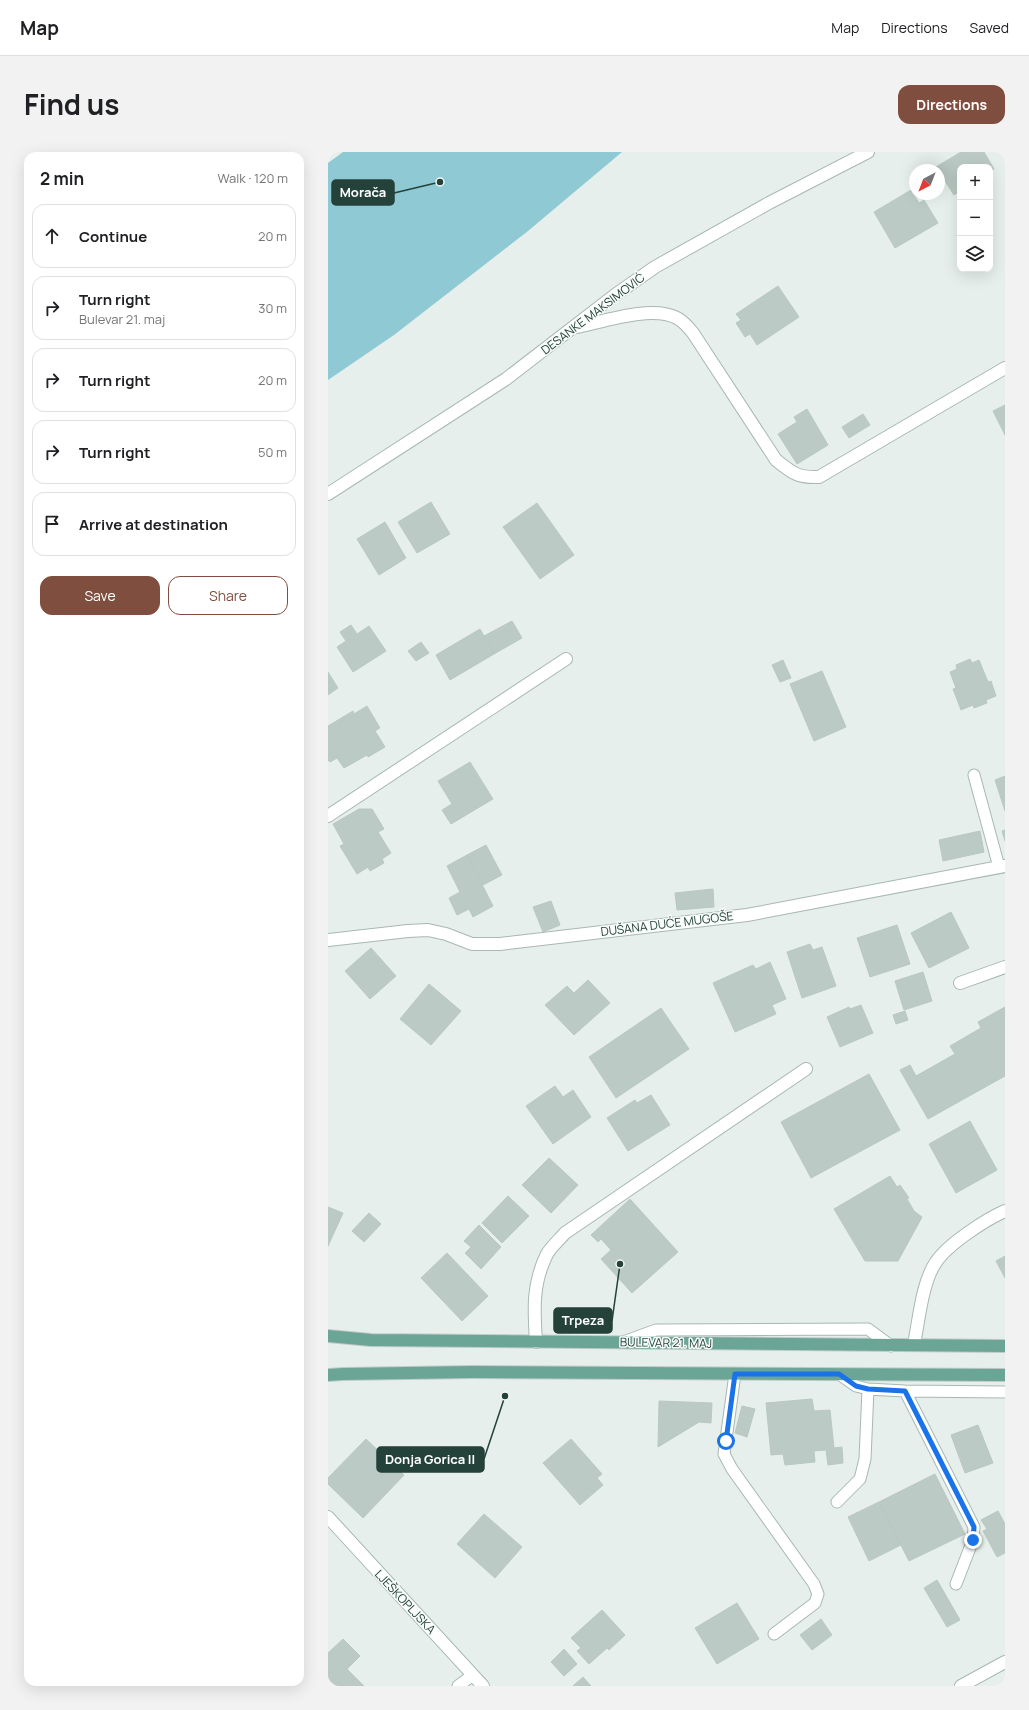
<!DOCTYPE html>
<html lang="en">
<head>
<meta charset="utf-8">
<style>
  body { margin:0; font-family:Manrope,sans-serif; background:#f2f2f2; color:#202124 }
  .controls { position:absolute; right:12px; top:12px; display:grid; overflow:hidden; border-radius:8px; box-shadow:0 4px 16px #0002 }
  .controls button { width:36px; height:36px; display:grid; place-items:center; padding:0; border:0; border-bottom:1px solid #e0e0e0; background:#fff; color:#202124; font:20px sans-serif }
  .compass { position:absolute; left:581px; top:12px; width:36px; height:36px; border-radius:50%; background:#fff; box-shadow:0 4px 16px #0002; rotate:222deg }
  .stop { position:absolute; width:12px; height:12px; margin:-9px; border:3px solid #1a73e8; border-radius:50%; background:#fff }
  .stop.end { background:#1a73e8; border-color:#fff; box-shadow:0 1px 4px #0008 }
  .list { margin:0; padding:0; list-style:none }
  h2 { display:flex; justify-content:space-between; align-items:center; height:52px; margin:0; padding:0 16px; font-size:17px }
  h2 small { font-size:13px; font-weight:400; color:#757577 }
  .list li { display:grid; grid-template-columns:26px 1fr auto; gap:12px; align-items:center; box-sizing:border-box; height:64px; margin:0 8px 8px; padding:0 8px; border:1px solid #e0e0e0; border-radius:12px }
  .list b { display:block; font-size:15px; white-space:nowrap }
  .list p { margin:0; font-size:13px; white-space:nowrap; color:#757577 }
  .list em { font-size:13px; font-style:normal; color:#757577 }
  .actions { display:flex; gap:8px; padding:12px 16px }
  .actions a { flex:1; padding:9px 0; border:1px solid #7f4e3f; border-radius:12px; text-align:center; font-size:14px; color:#7f4e3f }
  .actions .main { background:#7f4e3f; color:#fff }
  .icon { flex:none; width:22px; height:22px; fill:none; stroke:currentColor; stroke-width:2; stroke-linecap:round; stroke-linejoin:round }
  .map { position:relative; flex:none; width:677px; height:1534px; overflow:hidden; border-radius:12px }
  header { display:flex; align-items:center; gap:24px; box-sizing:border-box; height:56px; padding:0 20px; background:#fff; border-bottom:1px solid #e0e0e0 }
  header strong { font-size:19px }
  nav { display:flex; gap:22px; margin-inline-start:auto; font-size:14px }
  .intro { display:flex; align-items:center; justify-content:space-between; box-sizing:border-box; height:96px; padding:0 24px }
  h1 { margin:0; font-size:28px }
  .button { padding:10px 18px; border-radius:12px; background:#7f4e3f; color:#fff; font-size:14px; font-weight:700 }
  main { display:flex; gap:24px; padding:0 24px }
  aside { flex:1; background:#fff; border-radius:12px; box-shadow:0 4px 16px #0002 }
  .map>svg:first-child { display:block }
  .water { fill:#8ec9d4 }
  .building { fill:#bbcac4; stroke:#b8c9c2 }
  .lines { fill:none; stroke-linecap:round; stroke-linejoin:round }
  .lane-casing { stroke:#a8b8b2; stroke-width:13 }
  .street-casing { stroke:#a8b8b2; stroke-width:14 }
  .primary-casing { stroke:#c2cac8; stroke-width:14 }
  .lane { stroke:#fff; stroke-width:11 }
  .street { stroke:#fff; stroke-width:12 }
  .primary { stroke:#6aa596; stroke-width:12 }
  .route { stroke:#1a73e8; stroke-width:5 }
  .labels { text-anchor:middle; stroke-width:3; stroke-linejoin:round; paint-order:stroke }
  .street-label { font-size:12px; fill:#24423a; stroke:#f7fbf9 }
  .leader { fill:none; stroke:#24423a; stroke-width:1.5 }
  .callout-dot { fill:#24423a; stroke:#f7fbf9; stroke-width:1.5 }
  .callout { fill:#24423a; stroke:#24423a; stroke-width:1.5 }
  .callout-label { font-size:13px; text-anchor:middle; font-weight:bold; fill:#fff }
</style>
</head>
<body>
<header>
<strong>Map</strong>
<nav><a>Map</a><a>Directions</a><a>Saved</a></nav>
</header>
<div class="intro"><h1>Find us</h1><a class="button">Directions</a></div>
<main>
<aside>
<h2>2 min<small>Walk · 120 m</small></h2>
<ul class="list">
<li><svg class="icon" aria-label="ahead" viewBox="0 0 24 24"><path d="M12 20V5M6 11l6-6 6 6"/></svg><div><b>Continue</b></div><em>20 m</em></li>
<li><svg class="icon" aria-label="right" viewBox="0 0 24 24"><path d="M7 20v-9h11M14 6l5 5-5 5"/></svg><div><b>Turn right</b><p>Bulevar 21. maj</p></div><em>30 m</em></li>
<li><svg class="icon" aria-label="right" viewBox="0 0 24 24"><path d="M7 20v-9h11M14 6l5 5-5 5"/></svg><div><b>Turn right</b></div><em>20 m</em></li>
<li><svg class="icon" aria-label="right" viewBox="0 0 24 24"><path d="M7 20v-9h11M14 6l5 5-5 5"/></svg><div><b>Turn right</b></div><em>50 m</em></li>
<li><svg class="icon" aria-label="arrive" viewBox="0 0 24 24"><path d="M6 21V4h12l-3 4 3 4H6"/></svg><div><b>Arrive at destination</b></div></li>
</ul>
<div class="actions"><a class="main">Save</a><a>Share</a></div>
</aside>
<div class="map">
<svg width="677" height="1534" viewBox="0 0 677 1534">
  <rect width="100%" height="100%" fill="#e6efeb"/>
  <path class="water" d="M15 0H294L200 79 66 183 0 228V11Z"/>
  <path class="building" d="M633 0H656L666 17 662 20V15H632V39L626 43 608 15Z
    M583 38 591 51 596 48 610 71 567 96 546 60Z
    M450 134 471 165 429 193 422 182 417 185 408 171 413 168 408 162Z
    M677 253V283L665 259Z
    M479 257 500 293 469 312 450 282 469 270 466 265Z
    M535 262 542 273 521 286 514 275Z
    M103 350 122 382 89 401 70 370Z
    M209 351 246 403 212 427 175 375Z
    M57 370 78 406 51 423 29 387Z
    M184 469 194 486 166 502 156 484Z
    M23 473 29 482 41 474 58 499 25 520 9 495 18 489 12 480Z
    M152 477 166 502 122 528 108 503Z
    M93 490 101 501 88 509 80 499Z
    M642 507 644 511 651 508 660 530 663 529 668 544 658 548 659 551 646 556 645 553 633 558 625 537 628 536 622 520 629 517 628 513Z
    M455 508 463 526 452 530 444 513Z
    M494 519 518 575 486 589 462 532Z
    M0 520 10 536 0 543Z
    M39 554 52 576 47 579 57 595 40 605 39 603 16 616 9 606 2 610 0 608V574L25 559 26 562Z
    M142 610 165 647 123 672 114 658 124 652 110 629Z
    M677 624V659L667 628Z
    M31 657H44L56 677 50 680 63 701 54 707 56 711 42 719 40 715 29 722 12 694 16 692 5 672Z
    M677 678V689L674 679Z
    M652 679 656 700 615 709 611 688Z
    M158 693 174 723 155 733 139 703Z
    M139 703 165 754 145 765 141 757 129 763 121 746 132 740 119 714Z
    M385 737 386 755 349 758 347 741Z
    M223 749 232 773 215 780 205 755Z
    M623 760 641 796 601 816 583 781Z
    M569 773 582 812 542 825 529 786Z
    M482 792 485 798 494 795 508 834 474 846 459 800Z
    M43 796 68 824 42 847 17 819Z
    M442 810 458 847 444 853 448 862 407 880 385 831 425 813 428 817Z
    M595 820 604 849 576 858 567 829Z
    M260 828 282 851 246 883 217 853 239 834 246 841Z
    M101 832 133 859 103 893 72 867Z
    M533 853 545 881 512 895 499 865 521 855 522 857Z
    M677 855V924L600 967 572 918 582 913 588 924 627 902 622 894 653 876 650 870Z
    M333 856 361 897 288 946 261 905Z
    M577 859 580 868 568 872 565 863Z
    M541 922 572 978 483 1026 453 970Z
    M227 934 235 945 245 938 263 965 225 992 198 954Z
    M323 943 342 973 300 999 279 966 307 948 309 951Z
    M642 969 669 1018 628 1041 601 992Z
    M221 1006 250 1033 223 1061 194 1033Z
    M562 1024 569 1035 572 1033 581 1046 579 1047 586 1059 594 1065 570 1109H537L506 1057Z
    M180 1044 201 1064 174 1091 154 1071Z
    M302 1047 350 1100 304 1141 273 1107 283 1098 273 1087 270 1090 263 1083Z
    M0 1055 15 1061 0 1094Z
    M41 1061 53 1072 36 1090 24 1079Z
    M151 1073 173 1095 153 1117 137 1101 143 1095 136 1089Z
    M119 1101 160 1144 134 1169 93 1126Z
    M677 1104V1126L668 1109Z
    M484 1247 486 1259 502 1258 506 1296 514 1295 515 1311 500 1313 498 1298 486 1299 487 1310 457 1313 455 1302 443 1303 438 1251Z
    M331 1249 384 1251 383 1271 371 1270 330 1295Z
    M414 1254 427 1257 419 1285 407 1281Z
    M650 1273 665 1311 637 1321 623 1283Z
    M38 1287 76 1323 35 1366 0 1332V1326Z
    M243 1287 274 1322 269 1326 275 1333 252 1353 215 1311Z
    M607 1322 637 1382 581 1409 551 1350Z
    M551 1350 573 1393 541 1409 520 1365Z
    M670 1359 677 1372V1401L669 1405 655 1379 659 1377 653 1368Z
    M156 1362 194 1395 167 1426 129 1392Z
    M609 1428 632 1468 619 1475 596 1436Z
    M409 1451 431 1487 389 1512 367 1476Z
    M274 1458 297 1483 281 1498 279 1496 261 1512 249 1499 253 1496 243 1486Z
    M493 1467 504 1483 484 1498 472 1483Z
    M15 1487 32 1504 19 1517 36 1534H0V1501Z
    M236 1497 249 1512 236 1524 223 1510Z
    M255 1525 263 1534H245Z"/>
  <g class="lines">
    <defs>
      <path id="lane" d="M646 623 671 715
        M298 1189 328 1178 540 1177 563 1194
        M407 1222 396 1302 404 1317 486 1432 490 1442 487 1451 446 1482
        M511 1222 528 1234 540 1237 577 1239 677 1240
        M577 1239 646 1375 645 1388 628 1432
        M509 1350 532 1327 537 1307 540 1237
        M130 1534 145 1523"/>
      <path id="street" d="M249 175C277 169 324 153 349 166 355 169 361 176 365 181L448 308C464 321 470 326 491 325L677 216
        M0 342 178 227 287 143 327 115 441 51 540 0
        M0 664 238 507
        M0 788 80 779 100 778 118 782 144 792H172L419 763 677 714
        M632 831 677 815
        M208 1190C206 1158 204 1132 219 1102 223 1095 232 1087 237 1081L478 917
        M586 1192C591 1168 594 1130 608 1110 620 1092 657 1068 677 1059
        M0 1365 155 1534
        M633 1534 677 1510"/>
      <path id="primary" d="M0 1184 43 1188 677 1194
        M0 1223 15 1222 144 1220 677 1223"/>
    </defs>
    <use href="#lane" class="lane-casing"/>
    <use href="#street" class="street-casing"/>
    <use href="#primary" class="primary-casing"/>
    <use href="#lane" class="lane"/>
    <use href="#street" class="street"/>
    <use href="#primary" class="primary"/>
  </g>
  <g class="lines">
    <path class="route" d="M398 1289 407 1222H511L528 1234 540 1237 577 1239 646 1375 645 1388"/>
  </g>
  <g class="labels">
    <g class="street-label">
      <text transform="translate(265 162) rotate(-37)" y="4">DESANKE MAKSIMOVIĆ</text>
      <text transform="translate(339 772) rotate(-7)" y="4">DUŠANA DUĆE MUGOŠE</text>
      <text transform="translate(338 1191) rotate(1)" y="4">BULEVAR 21. MAJ</text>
      <text transform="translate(77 1450) rotate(47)" y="4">LJEŠKOPLJSKA</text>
    </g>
  </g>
  <path class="leader" d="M112 30L66 41M292 1112L284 1169M177 1244L156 1307"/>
  <g class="callout-dot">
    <circle cx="112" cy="30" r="4"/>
    <circle cx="292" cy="1112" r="4"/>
    <circle cx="177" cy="1244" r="4"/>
  </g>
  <g class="callout">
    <rect x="4" y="28" width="62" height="25" rx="4"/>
    <rect x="226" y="1156" width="58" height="25" rx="4"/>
    <rect x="49" y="1295" width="107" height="25" rx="4"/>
  </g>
  <g class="callout-label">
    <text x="35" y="45">Morača</text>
    <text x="255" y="1173">Trpeza</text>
    <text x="102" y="1312">Donja Gorica II</text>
  </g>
</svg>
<div class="controls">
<button>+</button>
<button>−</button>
<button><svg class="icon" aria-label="layers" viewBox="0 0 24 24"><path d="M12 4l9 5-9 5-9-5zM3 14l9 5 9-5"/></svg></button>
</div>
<svg class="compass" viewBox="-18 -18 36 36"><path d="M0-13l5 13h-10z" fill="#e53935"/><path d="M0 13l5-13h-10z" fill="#757577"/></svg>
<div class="stop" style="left:398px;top:1289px"></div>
<div class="stop end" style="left:645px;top:1388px"></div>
</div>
</main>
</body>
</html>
